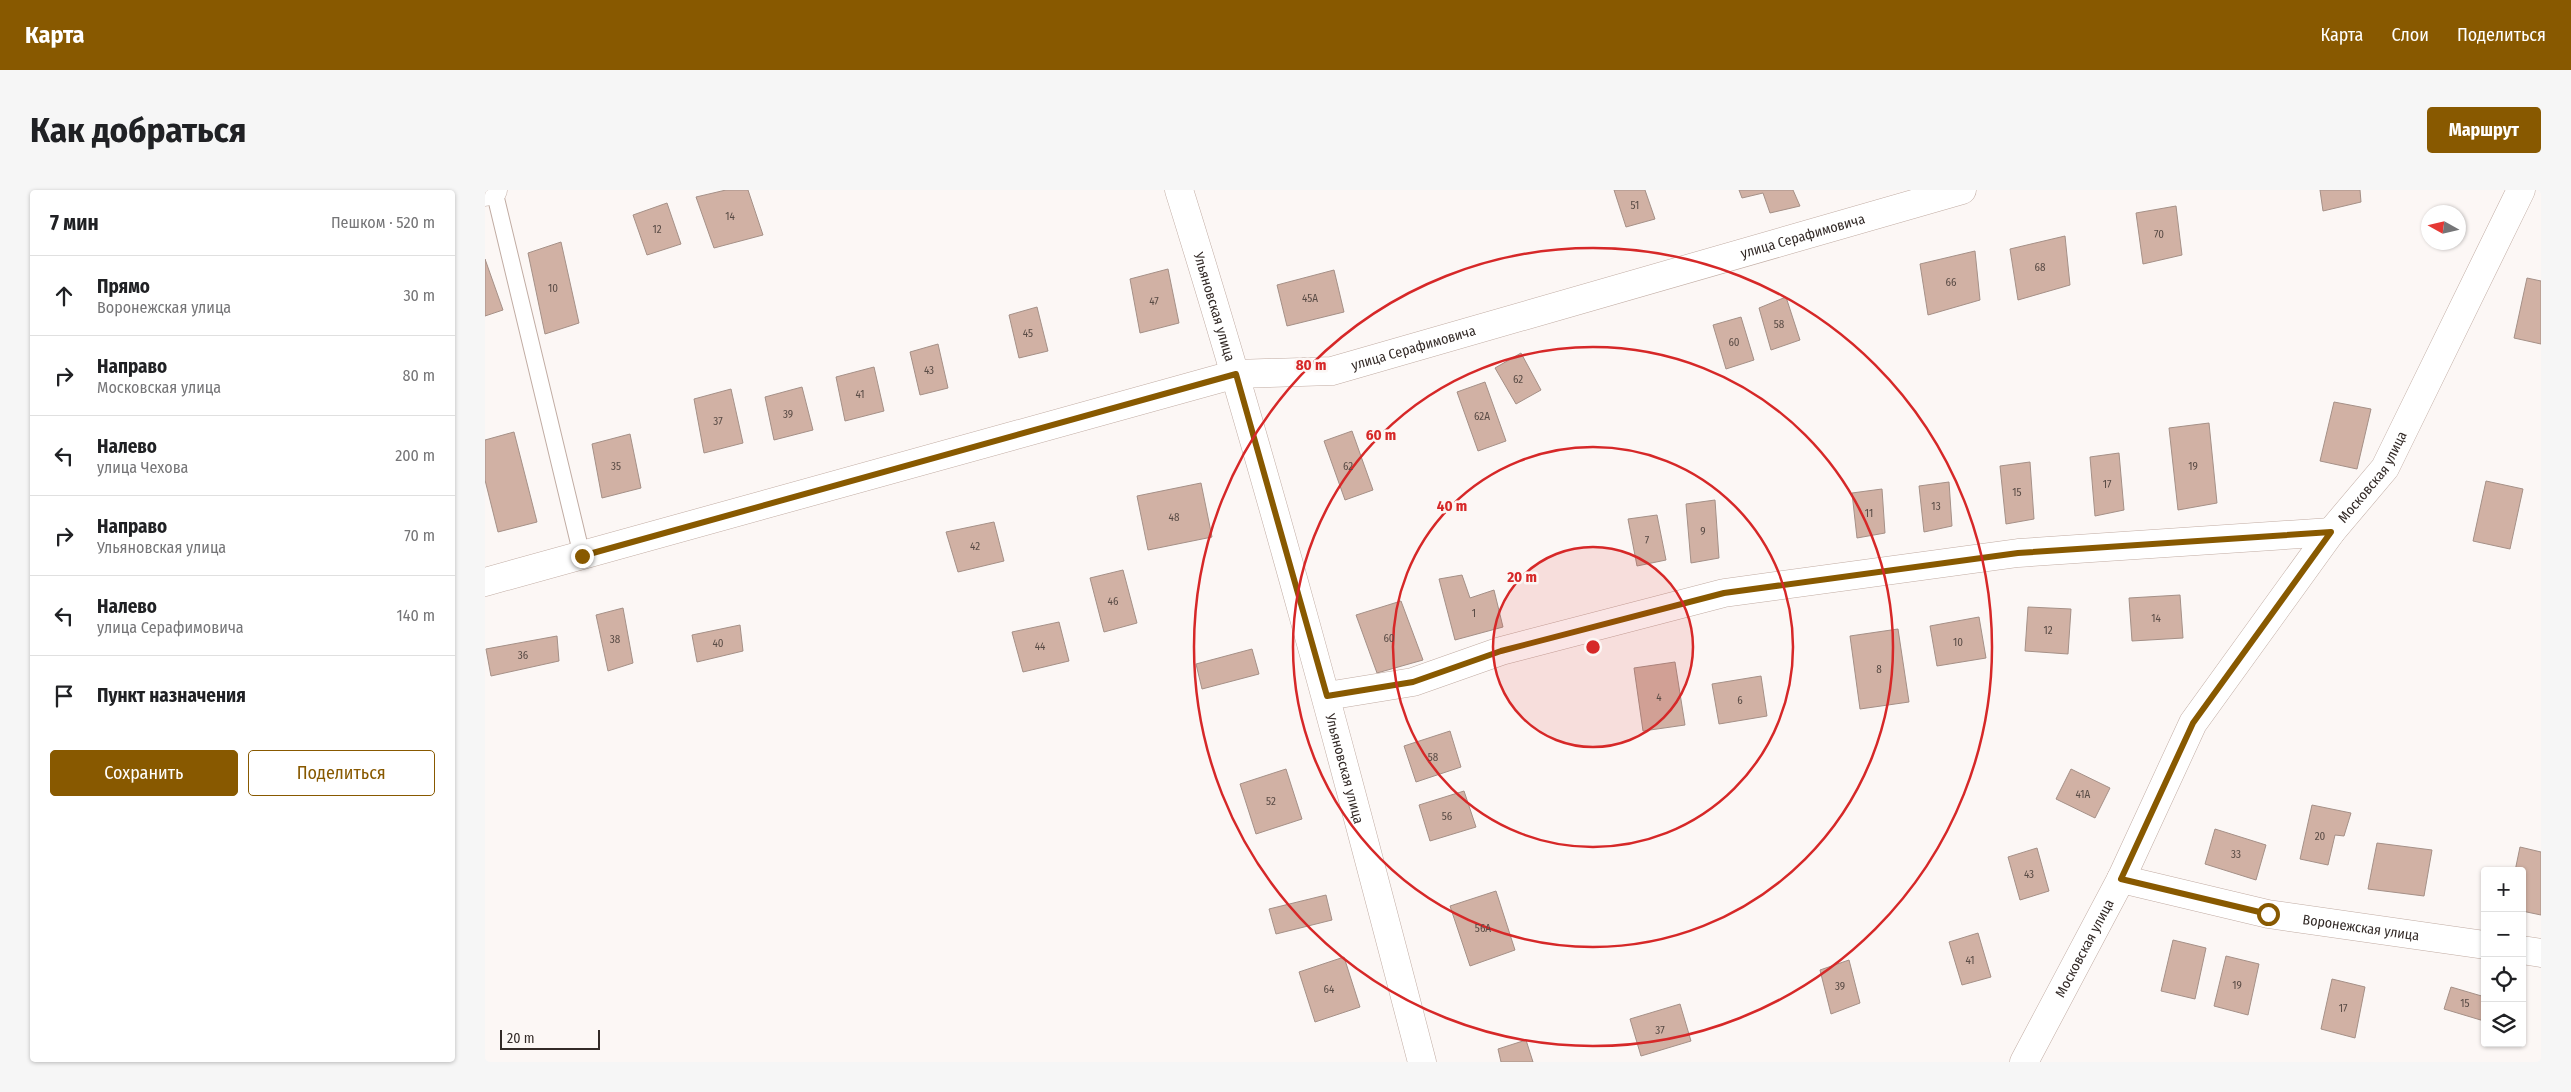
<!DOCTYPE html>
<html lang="ru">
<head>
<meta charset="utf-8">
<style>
  body { margin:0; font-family:"Fira Sans Condensed",sans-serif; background:#f6f6f6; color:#202124 }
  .controls { position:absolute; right:15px; bottom:15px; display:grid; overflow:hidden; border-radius:5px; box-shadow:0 1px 4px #0004 }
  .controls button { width:45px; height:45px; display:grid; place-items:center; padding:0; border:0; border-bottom:1px solid #e0e0e0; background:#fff; color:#202124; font:25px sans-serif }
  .compass { position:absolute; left:1936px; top:15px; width:45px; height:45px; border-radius:50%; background:#fff; box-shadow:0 1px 4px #0004; rotate:278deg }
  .scale { position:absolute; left:15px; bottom:12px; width:100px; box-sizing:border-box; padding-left:5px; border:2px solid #332a27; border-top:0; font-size:14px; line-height:18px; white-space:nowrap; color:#332a27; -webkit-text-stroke:4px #fcf7f5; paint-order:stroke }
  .stop { position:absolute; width:15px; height:15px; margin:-11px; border:4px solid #885900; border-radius:50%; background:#fff }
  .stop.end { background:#885900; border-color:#fff; box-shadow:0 1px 5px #0008 }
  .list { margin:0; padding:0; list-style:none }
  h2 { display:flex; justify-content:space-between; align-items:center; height:65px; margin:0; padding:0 20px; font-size:21px }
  h2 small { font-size:16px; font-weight:400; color:#757577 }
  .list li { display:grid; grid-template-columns:32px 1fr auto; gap:15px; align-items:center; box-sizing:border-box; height:80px; padding:0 20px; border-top:1px solid #e0e0e0 }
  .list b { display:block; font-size:19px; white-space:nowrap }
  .list p { margin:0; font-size:16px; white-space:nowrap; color:#757577 }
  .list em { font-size:16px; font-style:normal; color:#757577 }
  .actions { display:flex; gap:10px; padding:15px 20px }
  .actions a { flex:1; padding:11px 0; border:1px solid #885900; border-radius:5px; text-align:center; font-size:18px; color:#885900 }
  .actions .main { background:#885900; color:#fff }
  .icon { flex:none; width:28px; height:28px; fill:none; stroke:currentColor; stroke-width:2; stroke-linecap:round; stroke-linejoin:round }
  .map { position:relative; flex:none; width:2056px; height:872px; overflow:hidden; border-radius:5px }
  header { display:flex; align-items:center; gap:30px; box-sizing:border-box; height:70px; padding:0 25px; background:#885900; color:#fff }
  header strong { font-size:24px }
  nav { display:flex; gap:28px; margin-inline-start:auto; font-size:18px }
  .intro { display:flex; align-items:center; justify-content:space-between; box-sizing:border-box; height:120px; padding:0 30px }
  h1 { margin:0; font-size:35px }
  .button { padding:12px 22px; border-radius:5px; background:#885900; color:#fff; font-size:18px; font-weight:700 }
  main { display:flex; gap:30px; padding:0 30px }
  aside { flex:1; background:#fff; border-radius:5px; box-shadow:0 1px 4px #0004 }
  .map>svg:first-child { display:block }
  .building { fill:#d1b1a4; stroke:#a59087 }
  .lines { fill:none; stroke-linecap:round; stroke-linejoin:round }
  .service-casing { stroke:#c1aca3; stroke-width:18 }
  .minor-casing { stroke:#c1aca3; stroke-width:29 }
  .service { stroke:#fff; stroke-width:16 }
  .minor { stroke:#fff; stroke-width:28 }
  .route { stroke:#885900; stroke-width:6 }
  .ring { fill:none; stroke:#d62828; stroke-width:2.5 }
  .labels { text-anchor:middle; stroke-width:5; stroke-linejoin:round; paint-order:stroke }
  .number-label { font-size:11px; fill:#5a4c46 }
  .street-label { font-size:14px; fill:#332a27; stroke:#fcf7f5 }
  .centre { fill:#d62828; stroke:#fcf7f5; stroke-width:2.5 }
  .ring-label { font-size:15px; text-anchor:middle; font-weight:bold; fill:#d62828; stroke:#fcf7f5; stroke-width:5; stroke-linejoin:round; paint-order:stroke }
</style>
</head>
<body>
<header>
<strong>Карта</strong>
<nav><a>Карта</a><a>Слои</a><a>Поделиться</a></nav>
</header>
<div class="intro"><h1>Как добраться</h1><a class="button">Маршрут</a></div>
<main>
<aside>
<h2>7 мин<small>Пешком · 520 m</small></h2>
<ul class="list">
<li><svg class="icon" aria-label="ahead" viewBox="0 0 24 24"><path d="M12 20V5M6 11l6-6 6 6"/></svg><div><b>Прямо</b><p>Воронежская улица</p></div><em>30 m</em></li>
<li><svg class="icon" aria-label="right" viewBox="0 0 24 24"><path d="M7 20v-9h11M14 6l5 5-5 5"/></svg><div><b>Направо</b><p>Московская улица</p></div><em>80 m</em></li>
<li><svg class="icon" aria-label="left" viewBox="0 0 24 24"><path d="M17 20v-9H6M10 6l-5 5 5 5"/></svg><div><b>Налево</b><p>улица Чехова</p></div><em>200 m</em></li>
<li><svg class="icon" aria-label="right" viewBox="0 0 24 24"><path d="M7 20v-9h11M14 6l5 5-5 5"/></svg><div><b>Направо</b><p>Ульяновская улица</p></div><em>70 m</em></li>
<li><svg class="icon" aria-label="left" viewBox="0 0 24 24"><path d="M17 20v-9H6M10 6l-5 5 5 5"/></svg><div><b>Налево</b><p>улица Серафимовича</p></div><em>140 m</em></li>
<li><svg class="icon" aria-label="arrive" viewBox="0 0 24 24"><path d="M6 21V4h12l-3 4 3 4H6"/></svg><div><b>Пункт назначения</b></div></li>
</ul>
<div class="actions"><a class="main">Сохранить</a><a>Поделиться</a></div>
</aside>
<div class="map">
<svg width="2056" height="872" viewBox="0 0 2056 872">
  <rect width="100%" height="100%" fill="#fcf7f5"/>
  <path class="building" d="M241 0H263L278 45 229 58 211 7Z
    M1129 0H1160L1170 29 1141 37Z
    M1254 0H1308L1315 16 1285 23 1278 3 1257 8Z
    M1835 0H1875L1876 12 1838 21Z
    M182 13 196 54 162 65 148 25Z
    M1691 16 1697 65 1658 74 1651 23Z
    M1580 46 1585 95 1533 110 1525 59Z
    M76 52 94 133 60 144 43 63Z
    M1490 61 1495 110 1443 125 1435 74Z
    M0 69 18 120 0 126Z
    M683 79 694 133 655 143 645 89Z
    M849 80 859 122 802 136 792 95Z
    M2042 88 2056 91V154L2029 148Z
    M1301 107 1315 150 1286 160 1274 118Z
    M552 117 563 161 534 168 524 125Z
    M1256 127 1269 170 1241 179 1228 135Z
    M453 154 463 198 435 205 425 162Z
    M1036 163 1056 200 1031 214 1010 178Z
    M389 177 399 221 360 231 351 187Z
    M1000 192 1021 251 993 261 972 202Z
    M317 197 328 240 289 250 280 207Z
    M246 199 258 253 219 263 209 209Z
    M1849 212 1886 219 1872 279 1835 271Z
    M1724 233 1732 313 1693 320 1684 238Z
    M867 241 888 300 860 310 839 251Z
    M29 242 52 332 13 342 0 290V250Z
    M145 244 156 298 117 308 107 254Z
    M1634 263 1639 320 1610 326 1605 267Z
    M1545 272 1549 329 1521 334 1515 276Z
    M2001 291 2038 299 2025 359 1988 351Z
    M1464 292 1467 336 1439 342 1434 296Z
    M716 293 727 347 663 360 652 306Z
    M1397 299 1400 343 1372 348 1367 303Z
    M1230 310 1234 368 1206 373 1201 314Z
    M1172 325 1181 370 1152 376 1143 329Z
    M509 332 519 371 473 382 461 342Z
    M638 380 652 433 619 442 605 388Z
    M977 385 985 408 1009 400 1018 437 970 450 954 389Z
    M1695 405 1698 448 1647 451 1644 408Z
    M916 411 938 470 892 483 871 425Z
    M1543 417 1586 419 1583 464 1540 461Z
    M138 418 148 473 123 481 111 425Z
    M1494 427 1501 468 1452 476 1445 436Z
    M574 432 584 471 538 482 527 442Z
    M255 435 258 461 212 472 207 445Z
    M1413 439 1424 512 1375 519 1365 446Z
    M72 446 74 471 6 486 1 459Z
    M767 459 774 484 717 499 711 474Z
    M1190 472 1200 535 1158 541 1149 478Z
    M1276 486 1282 526 1234 534 1227 494Z
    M965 541 976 577 931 592 919 556Z
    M801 579 817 629 771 644 755 594Z
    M1586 579 1625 598 1610 628 1571 609Z
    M979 601 991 637 945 651 934 615Z
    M1827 615 1866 623 1859 646 1850 645 1843 675 1815 669Z
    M1730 639 1781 655 1771 690 1720 674Z
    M1892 653 1947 660 1939 706 1883 699Z
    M2035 657 2056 662V725L2037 721V681H2030Z
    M1552 658 1564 701 1535 710 1523 667Z
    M1011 701 1030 760 985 776 965 716Z
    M841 705 847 730 791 744 784 719Z
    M1493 743 1506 787 1477 795 1464 752Z
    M1688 750 1721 758 1710 809 1676 801Z
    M1741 766 1774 774 1763 825 1729 816Z
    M859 767 875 817 830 832 814 782Z
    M1364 770 1375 813 1346 824 1335 780Z
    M1847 789 1880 797 1870 848 1836 839Z
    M1966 797 2000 807 1999 831 1959 819Z
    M1195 814 1206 851 1156 866 1145 829Z
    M1041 850 1048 872H1016L1013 859Z"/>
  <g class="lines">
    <defs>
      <path id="service" d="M9 0 97 366"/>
      <g id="minor">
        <path id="s1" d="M694 0C784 288 861 580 937 872"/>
        <path d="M0 2 8 0"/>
        <path id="s2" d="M0 392 751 184 847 181 1477 0"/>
        <path d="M842 506 928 492 1016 461 1239 403 1533 363 1846 342"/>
        <path id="s3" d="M1636 689 1783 724 2000 755"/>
        <path d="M2037 760 2056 763"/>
        <path id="s4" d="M1539 872 1636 689 1708 533 1846 342 1900 278 2036 0"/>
      </g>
    </defs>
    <use href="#service" class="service-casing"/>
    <use href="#minor" class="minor-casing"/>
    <use href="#service" class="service"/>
    <use href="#minor" class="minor"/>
  </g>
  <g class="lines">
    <path class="route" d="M97 366 751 184 842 506 928 492 1016 461 1239 403 1533 363 1846 342 1708 533 1636 689 1783 724"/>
  </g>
  <circle cx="1108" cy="457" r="100" fill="#d62828" fill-opacity=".12"/>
  <g class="ring">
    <circle cx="1108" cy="457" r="100"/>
    <circle cx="1108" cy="457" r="200"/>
    <circle cx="1108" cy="457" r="300"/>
    <circle cx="1108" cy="457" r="399"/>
  </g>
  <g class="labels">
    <g class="number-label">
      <text x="1150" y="19">51</text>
      <text x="245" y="30">14</text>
      <text x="172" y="43">12</text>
      <text x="1674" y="48">70</text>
      <text x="1555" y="81">68</text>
      <text x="1466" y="96">66</text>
      <text x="68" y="102">10</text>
      <text x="825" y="112">45А</text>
      <text x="669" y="115">47</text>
      <text x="1294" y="138">58</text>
      <text x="543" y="147">45</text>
      <text x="1249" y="156">60</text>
      <text x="444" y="184">43</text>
      <text x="1033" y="193">62</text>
      <text x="375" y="208">41</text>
      <text x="303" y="228">39</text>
      <text x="997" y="230">62А</text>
      <text x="233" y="235">37</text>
      <text x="131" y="280">35</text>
      <text x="863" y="280">62</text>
      <text x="1708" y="280">19</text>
      <text x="1622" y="298">17</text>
      <text x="1532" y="306">15</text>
      <text x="1451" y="320">13</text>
      <text x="1384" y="327">11</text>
      <text x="689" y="331">48</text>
      <text x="1218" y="345">9</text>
      <text x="1162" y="354">7</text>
      <text x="490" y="360">42</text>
      <text x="628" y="415">46</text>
      <text x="989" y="427">1</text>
      <text x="1671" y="432">14</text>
      <text x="1563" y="444">12</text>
      <text x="904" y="452">60</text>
      <text x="130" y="453">38</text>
      <text x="1473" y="456">10</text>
      <text x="233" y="457">40</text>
      <text x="555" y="460">44</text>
      <text x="38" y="469">36</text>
      <text x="1394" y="483">8</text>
      <text x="1174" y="511">4</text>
      <text x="1255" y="514">6</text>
      <text x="948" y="571">58</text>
      <text x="1598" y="608">41А</text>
      <text x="786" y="615">52</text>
      <text x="962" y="630">56</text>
      <text x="1835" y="650">20</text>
      <text x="1751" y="668">33</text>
      <text x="1544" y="688">43</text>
      <text x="998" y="742">56А</text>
      <text x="1485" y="774">41</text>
      <text x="1752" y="799">19</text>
      <text x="1355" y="800">39</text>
      <text x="844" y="803">64</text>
      <text x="1980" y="817">15</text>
      <text x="1858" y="822">17</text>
      <text x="1175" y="844">37</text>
    </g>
    <g class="street-label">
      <text dy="5" stroke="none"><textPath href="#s2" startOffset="1365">улица Серафимовича</textPath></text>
      <text dy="5" stroke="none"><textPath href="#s1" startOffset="122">Ульяновская улица</textPath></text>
      <text dy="5" stroke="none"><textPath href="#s2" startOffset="960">улица Серафимовича</textPath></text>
      <text dy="5" stroke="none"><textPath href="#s4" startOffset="684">Московская улица</textPath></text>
      <text dy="5" stroke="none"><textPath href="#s1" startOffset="602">Ульяновская улица</textPath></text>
      <text dy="5" stroke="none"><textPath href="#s3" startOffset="245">Воронежская улица</textPath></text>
      <text dy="5" stroke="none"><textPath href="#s4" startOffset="129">Московская улица</textPath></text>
    </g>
  </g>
  <circle cx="1108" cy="457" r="8" class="centre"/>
  <g class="ring-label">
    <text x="826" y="180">80 m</text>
    <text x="896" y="250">60 m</text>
    <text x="967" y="321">40 m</text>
    <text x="1037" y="392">20 m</text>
  </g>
</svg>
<div class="controls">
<button>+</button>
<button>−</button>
<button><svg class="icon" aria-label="locate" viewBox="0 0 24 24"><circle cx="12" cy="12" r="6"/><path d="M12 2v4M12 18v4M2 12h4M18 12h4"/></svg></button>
<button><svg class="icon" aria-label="layers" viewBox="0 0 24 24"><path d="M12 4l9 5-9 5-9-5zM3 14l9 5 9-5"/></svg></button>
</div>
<svg class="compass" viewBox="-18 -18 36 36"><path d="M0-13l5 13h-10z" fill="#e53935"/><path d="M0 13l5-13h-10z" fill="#757577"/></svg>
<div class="scale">20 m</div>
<div class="stop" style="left:1783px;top:724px"></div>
<div class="stop end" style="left:97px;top:366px"></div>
</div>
</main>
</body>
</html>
